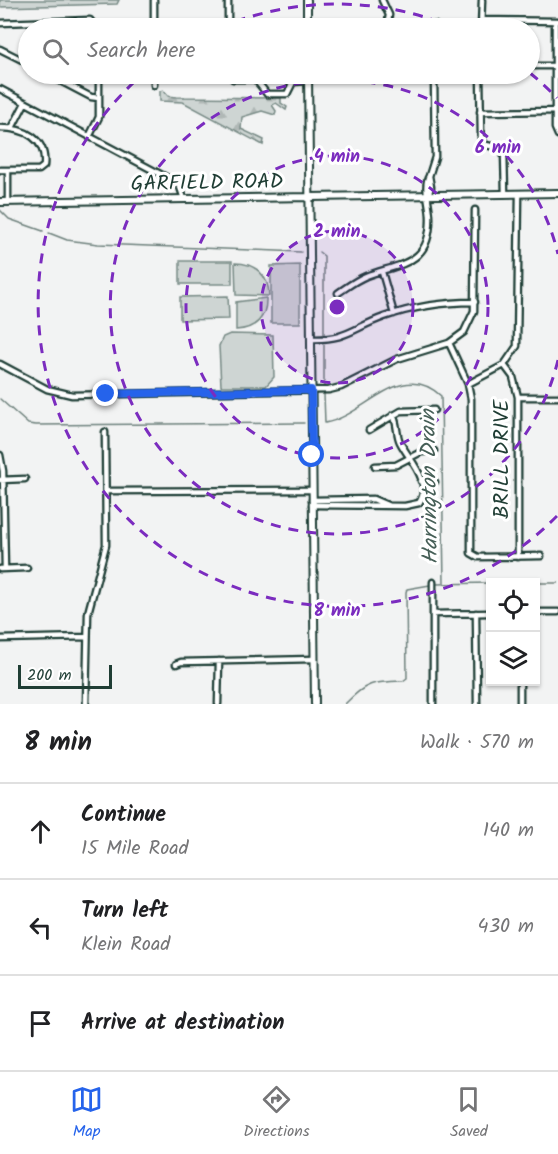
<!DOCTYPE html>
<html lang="en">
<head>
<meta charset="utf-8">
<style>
  body { margin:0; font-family:Kalam,sans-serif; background:#f6f6f6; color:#202124 }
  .controls { position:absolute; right:18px; bottom:18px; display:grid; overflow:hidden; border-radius:0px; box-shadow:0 2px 4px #0004 }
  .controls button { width:54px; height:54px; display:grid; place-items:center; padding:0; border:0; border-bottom:2px solid #e0e0e0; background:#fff; color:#202124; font:30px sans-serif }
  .scale { position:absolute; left:18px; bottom:15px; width:94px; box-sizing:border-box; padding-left:6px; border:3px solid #1f3d34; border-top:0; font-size:16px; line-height:21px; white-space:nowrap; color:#1f3d34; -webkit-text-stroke:4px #fff; paint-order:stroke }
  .stop { position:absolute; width:18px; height:18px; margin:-14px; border:4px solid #2563eb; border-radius:50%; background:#fff }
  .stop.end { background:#2563eb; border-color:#fff; box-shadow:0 2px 6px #0008 }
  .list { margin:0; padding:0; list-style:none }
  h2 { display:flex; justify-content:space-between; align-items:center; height:78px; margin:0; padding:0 24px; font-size:26px }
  h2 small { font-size:20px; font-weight:400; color:#757577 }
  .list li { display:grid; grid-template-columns:39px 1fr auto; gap:18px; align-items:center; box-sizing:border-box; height:96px; padding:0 24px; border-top:2px solid #e0e0e0 }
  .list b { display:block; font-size:22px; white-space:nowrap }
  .list p { margin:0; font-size:20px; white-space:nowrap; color:#757577 }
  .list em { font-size:20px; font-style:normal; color:#757577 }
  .icon { flex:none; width:33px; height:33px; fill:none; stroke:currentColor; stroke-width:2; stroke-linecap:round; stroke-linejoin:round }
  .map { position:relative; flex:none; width:558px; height:704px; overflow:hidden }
  .search { position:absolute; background:#fff; box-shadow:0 2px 4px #0004; left:18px; right:18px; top:18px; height:66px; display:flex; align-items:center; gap:15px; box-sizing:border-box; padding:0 21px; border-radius:33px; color:#757577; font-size:22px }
  .sheet { height:366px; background:#fff }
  nav { display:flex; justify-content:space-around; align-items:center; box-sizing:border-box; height:84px; border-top:2px solid #e0e0e0; background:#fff; font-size:16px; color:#757577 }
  nav a { display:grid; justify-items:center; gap:3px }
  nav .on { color:#2563eb }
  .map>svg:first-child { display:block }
  .green { fill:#ced5d3; stroke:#768984; stroke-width:1.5 }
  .forest { fill:url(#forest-firs); stroke:#768984; stroke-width:1.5 }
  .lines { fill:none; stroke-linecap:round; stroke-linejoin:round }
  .stream { stroke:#6d807b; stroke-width:1.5 }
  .minor-casing { stroke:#1f3d34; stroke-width:9 }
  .major-casing { stroke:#1f3d34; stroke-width:10 }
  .minor { stroke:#fff; stroke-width:4.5 }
  .major { stroke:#fff; stroke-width:6 }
  .route { stroke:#2563eb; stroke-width:8 }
  .ring { fill:none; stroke:#7b2cbf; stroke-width:3; stroke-dasharray:10 8 }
  .labels { text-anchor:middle; stroke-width:6; stroke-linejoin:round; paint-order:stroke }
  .street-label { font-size:21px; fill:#1f3d34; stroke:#fff }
  .water-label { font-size:22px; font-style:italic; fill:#465f57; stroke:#fff }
  .centre { fill:#7b2cbf; stroke:#fff; stroke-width:3 }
  .ring-label { font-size:18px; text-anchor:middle; font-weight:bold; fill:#7b2cbf; stroke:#fff; stroke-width:6; stroke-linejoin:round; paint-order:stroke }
</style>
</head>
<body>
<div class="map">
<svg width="558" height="704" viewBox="0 0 558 704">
  <defs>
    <pattern id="forest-firs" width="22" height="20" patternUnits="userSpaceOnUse" patternTransform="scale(1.5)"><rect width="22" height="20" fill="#ced5d3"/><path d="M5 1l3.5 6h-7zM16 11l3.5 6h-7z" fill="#b0b8b6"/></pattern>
  </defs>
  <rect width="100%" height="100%" fill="#f2f3f3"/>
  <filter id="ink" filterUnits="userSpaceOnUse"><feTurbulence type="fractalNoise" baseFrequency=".0167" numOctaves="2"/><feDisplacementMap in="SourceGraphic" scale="12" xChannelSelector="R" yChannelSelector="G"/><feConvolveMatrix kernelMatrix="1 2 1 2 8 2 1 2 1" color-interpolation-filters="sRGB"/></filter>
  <g filter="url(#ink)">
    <path class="green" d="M0 0H119L117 4 0 7Z
      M180 261H232V284H180Z
      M235 263C255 263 269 275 269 296L236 295Z
      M300 265V323H271V266Z
      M228 296 229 319 180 320V297Z
      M266 298C267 318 255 329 236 330V302Z
      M230 334 273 335 274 377 266 386H221L219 346 223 337Z"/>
    <path class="forest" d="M163 90 168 96 177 97 281 98V103L287 107 286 110 276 103 272 105 276 111 275 115 262 111 242 117 241 129 264 140 263 145 183 102 160 101V91Z"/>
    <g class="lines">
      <path class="stream" d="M0 210 9 219 43 231
        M49 233 67 240 98 244 301 252
        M319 252 324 256V335
        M324 345V386
        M324 394 325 423C365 416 401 358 441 396L444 583
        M0 399 28 424 36 425 304 423
        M536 583H558
        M435 584 490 583
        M345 704C366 682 373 682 403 681L407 678 406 592 407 589 430 585"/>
      <defs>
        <path id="minor" d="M154 0V28
          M228 0V28
          M382 0 389 15 387 28
          M482 20 558 21
          M555 21V128L558 135
          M0 23 90 20 96 28
          M435 25V28
          M481 28 482 0
          M0 49 28 63
          M530 66H555
          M47 74 91 97 99 98
          M154 74V85
          M229 74 233 79H255L267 94H287L293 82 308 81
          M480 74 481 138 486 145 500 148 504 153 505 194
          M0 89 179 184 184 199
          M480 112 555 111
          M0 128C24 128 47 138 44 166L39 170H0
          M12 128 25 103
          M89 137 99 117V74
          M8 170V202
          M429 176 435 157 434 76
          M382 272 394 314
          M338 293C347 287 356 280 366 276 401 263 431 265 430 217 430 205 423 186 429 176L431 187 428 195
          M311 339C347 340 353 328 384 317 415 306 443 302 475 302
          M449 343 468 384 471 399V553L478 557 541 556
          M0 364 47 389 72 395 329 390 341 387 397 359 449 343 464 332 474 311 475 210
          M504 365 513 377 518 397V557
          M468 384 504 365 517 346 519 194
          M518 397H558
          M369 430 401 411 434 410
          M0 455 3 471 5 569
          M375 466 396 465 421 452 434 451
          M0 480 25 479
          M421 481 435 482
          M107 491 312 490
          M312 500 373 499 387 505
          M312 505 405 506 419 503C433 482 409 460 400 442 396 434 398 424 393 415
          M0 569 27 568
          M433 582V704
          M536 612H558
          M476 613 477 704
          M433 614 490 613
          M0 639 87 637
          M176 664 181 662 314 659
          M520 682V704
          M86 704 88 613 106 545 105 432
          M218 704 219 661"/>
        <path id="major" d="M307 0V28
          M308 74 315 704
          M0 202 558 193"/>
      </defs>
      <use href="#minor" class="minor-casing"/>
      <use href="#major" class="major-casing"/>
      <use href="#minor" class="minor"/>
      <use href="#major" class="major"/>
    </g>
  </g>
  <g class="lines" filter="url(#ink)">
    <path class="route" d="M106 394 311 390 312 455"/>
  </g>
  <circle cx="337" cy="307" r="76" fill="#7b2cbf" fill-opacity=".12"/>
  <g class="ring">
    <circle cx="337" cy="307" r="76"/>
    <circle cx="337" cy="307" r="151"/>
    <path d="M558 360A227 227 0 1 1 558 254"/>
    <path d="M557 516A303 303 0 1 1 142 75M219 28A303 303 0 0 1 455 28M530 73A303 303 0 0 1 557 98"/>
  </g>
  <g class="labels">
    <g class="street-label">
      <text transform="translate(207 182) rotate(-1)" y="7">GARFIELD ROAD</text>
      <text transform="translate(501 459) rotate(-90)" y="7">BRILL DRIVE</text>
    </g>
    <g class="water-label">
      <text transform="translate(428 487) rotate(-91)" y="8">Harrington Drain</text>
    </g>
  </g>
  <circle cx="337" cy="307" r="9" class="centre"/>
  <g class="ring-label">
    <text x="498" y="153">6 min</text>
    <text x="337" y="162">4 min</text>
    <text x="337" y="237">2 min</text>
    <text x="337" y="616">8 min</text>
  </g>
</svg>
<div class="controls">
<button><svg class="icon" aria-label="locate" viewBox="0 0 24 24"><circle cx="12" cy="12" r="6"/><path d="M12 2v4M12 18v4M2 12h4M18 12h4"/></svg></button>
<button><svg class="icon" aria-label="layers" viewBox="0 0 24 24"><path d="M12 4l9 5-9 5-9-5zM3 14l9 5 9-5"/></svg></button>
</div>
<div class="scale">200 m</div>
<div class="stop" style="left:312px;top:455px"></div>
<div class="stop end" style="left:106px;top:394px"></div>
<div class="search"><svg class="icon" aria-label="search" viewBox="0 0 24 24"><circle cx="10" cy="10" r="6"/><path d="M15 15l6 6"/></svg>Search here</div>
</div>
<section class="sheet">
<h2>8 min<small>Walk · 570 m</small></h2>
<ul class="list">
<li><svg class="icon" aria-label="ahead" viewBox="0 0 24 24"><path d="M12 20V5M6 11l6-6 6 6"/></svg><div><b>Continue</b><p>15 Mile Road</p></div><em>140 m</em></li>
<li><svg class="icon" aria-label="left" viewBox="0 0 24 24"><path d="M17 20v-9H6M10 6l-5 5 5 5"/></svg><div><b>Turn left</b><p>Klein Road</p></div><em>430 m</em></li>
<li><svg class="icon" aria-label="arrive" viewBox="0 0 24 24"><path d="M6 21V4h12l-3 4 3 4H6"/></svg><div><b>Arrive at destination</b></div></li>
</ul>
</section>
<nav>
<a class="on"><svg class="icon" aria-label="map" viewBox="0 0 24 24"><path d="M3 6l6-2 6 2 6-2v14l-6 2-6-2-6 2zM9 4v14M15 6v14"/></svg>Map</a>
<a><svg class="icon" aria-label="directions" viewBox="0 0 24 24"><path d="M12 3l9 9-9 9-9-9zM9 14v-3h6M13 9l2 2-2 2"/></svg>Directions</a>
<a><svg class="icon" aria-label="saved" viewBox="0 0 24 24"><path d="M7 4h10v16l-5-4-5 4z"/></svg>Saved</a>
</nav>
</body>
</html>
